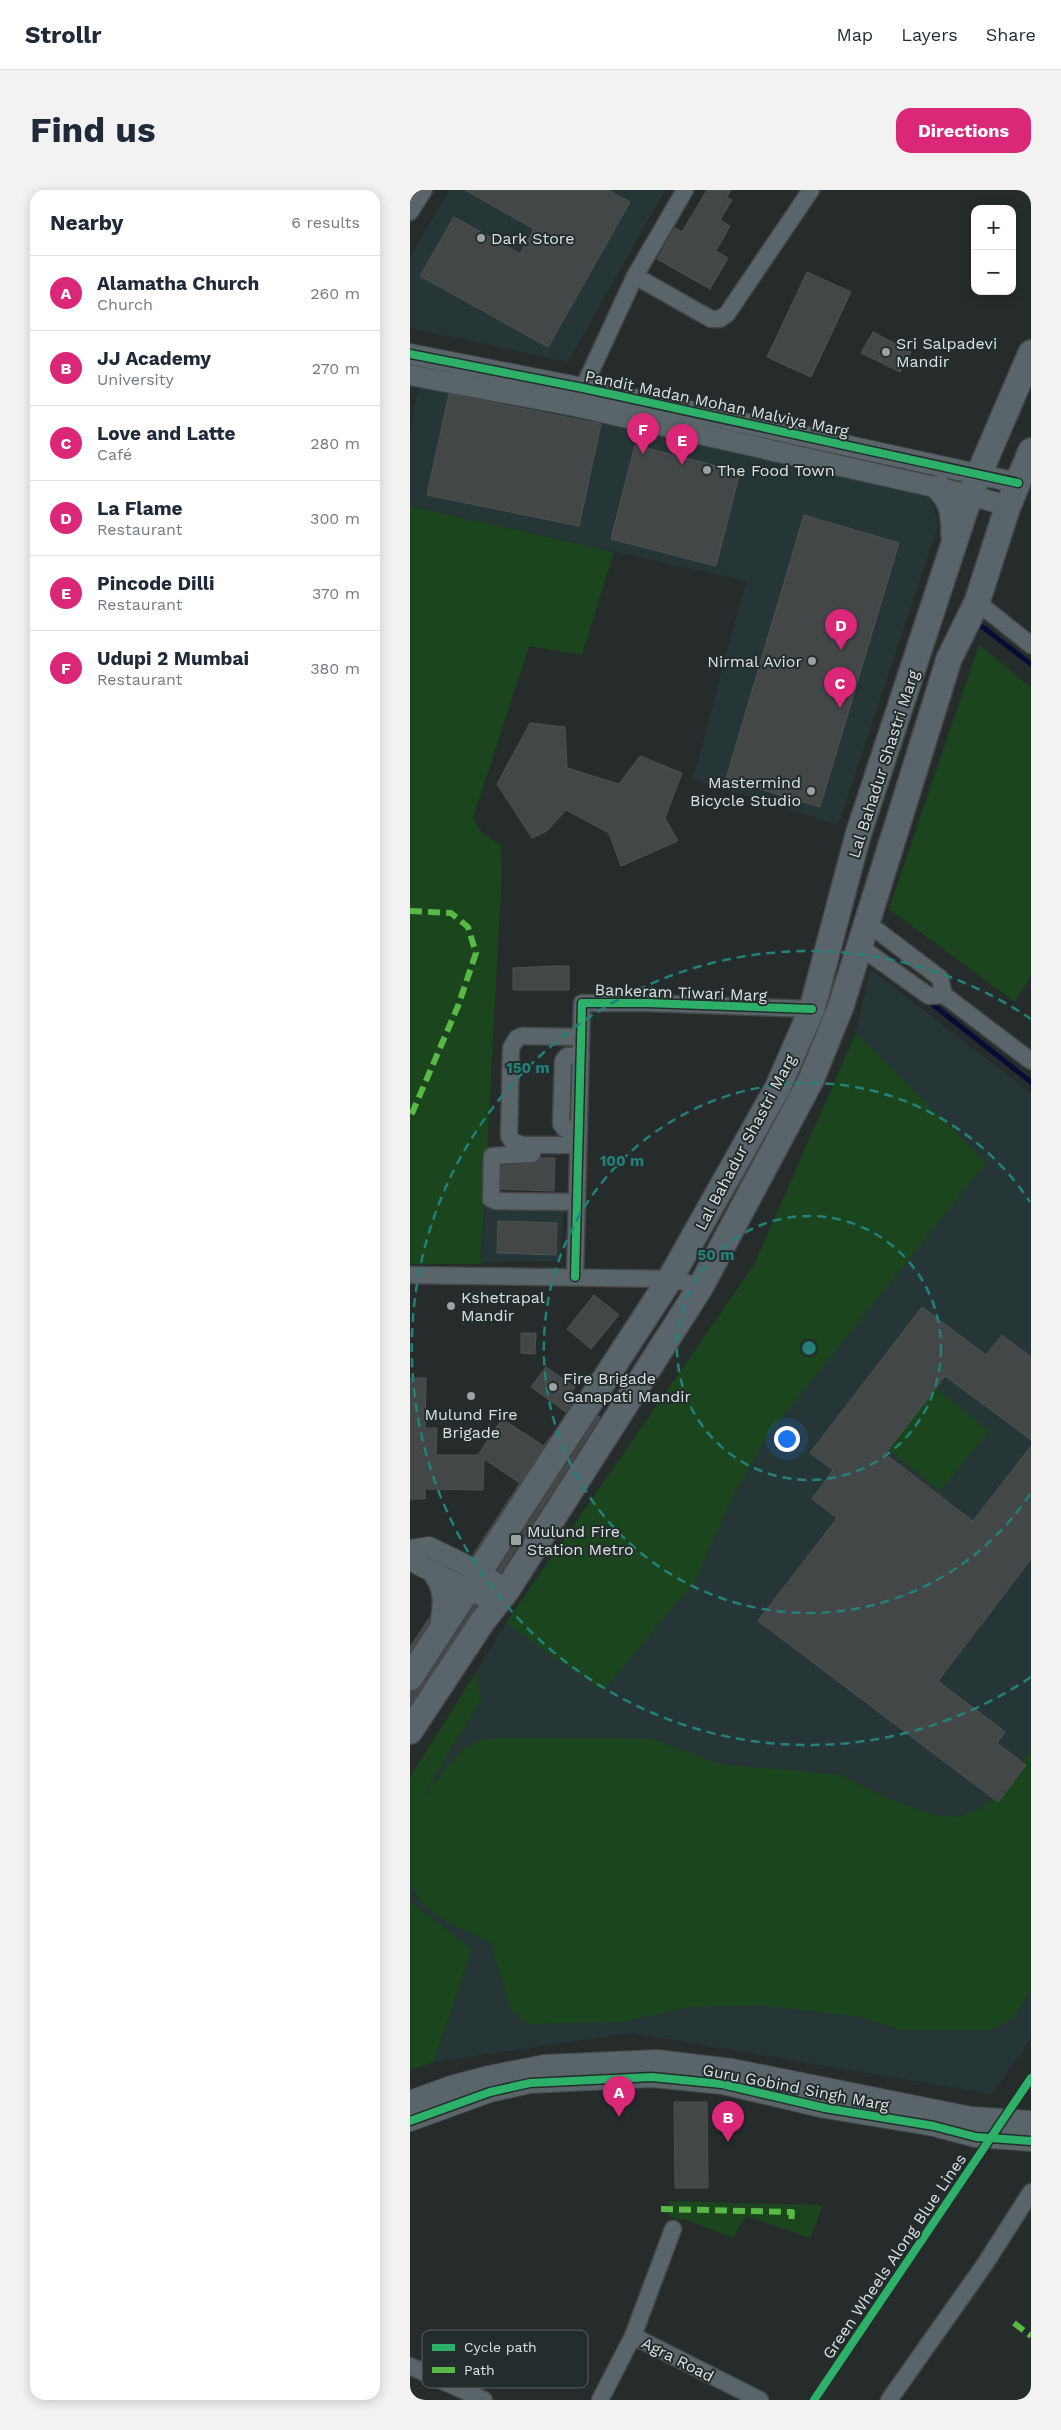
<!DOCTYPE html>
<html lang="en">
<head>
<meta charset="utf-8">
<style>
  body { margin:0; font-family:"Work Sans",sans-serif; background:#f2f2f3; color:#1f2937 }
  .controls { position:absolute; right:15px; top:15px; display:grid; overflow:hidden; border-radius:10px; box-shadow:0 2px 12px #0003 }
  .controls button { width:45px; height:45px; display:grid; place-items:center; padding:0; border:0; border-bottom:1px solid #e0e1e3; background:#fff; color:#1f2937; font:25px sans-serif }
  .you { position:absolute; left:376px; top:1248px; width:18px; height:18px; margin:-12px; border:4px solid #fff; border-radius:50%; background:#1a73e8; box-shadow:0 0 0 8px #1a73e833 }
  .badge { display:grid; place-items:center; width:32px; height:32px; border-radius:50%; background:#db2777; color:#fff; font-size:16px; font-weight:700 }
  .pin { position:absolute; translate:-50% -41px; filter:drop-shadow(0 1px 2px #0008) }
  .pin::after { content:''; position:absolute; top:26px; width:18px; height:15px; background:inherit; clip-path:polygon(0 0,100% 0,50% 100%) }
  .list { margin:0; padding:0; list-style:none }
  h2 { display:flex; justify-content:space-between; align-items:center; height:65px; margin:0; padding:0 20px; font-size:21px }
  h2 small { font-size:16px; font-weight:400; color:#747a83 }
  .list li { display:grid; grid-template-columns:32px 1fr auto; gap:15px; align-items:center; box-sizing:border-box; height:75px; padding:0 20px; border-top:1px solid #e0e1e3 }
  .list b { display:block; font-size:19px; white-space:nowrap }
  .list p { margin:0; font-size:16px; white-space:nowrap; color:#747a83 }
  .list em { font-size:16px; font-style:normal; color:#747a83 }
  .map { position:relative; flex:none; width:621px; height:2210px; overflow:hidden; border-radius:15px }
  header { display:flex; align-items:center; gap:30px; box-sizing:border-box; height:70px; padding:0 25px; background:#fff; border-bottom:1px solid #e0e1e3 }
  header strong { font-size:24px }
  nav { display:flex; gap:28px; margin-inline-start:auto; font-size:18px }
  .intro { display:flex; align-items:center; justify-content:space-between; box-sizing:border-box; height:120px; padding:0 30px }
  h1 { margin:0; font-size:35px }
  .button { padding:12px 22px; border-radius:15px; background:#db2777; color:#fff; font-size:18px; font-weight:700 }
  main { display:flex; gap:30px; padding:0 30px }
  aside { flex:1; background:#fff; border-radius:15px; box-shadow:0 2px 12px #0003 }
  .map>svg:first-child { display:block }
  .built { fill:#263637 }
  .green { fill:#1b451c }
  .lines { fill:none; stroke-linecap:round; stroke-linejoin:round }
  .stream { stroke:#030d36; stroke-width:5 }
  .building { fill:#434747; stroke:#4f5252 }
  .minor-casing { stroke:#444748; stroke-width:19 }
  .tertiary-casing { stroke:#444748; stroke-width:22 }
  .primary-casing { stroke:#444748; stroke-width:28 }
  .minor { stroke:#596569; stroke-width:16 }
  .tertiary { stroke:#596569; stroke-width:20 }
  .primary { stroke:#59656a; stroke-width:25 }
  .quiet { stroke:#58b947; stroke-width:6; stroke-dasharray:12 6; stroke-linecap:butt }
  .cycleway-casing { stroke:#242d2e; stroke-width:11 }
  .cycleway { stroke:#2db169; stroke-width:8 }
  .ring { fill:none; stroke:#23817a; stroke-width:2.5; stroke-dasharray:9 6 }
  .poi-dot { fill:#9ca1a2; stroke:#242d2e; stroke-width:2 }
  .labels { text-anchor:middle; stroke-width:4; stroke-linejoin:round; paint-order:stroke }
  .poi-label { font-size:16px; fill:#dbe1e1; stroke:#242d2e; text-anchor:start }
  .street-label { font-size:16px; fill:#dbe1e1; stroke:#242d2e }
  .key { fill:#242d2e; stroke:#5b6364; stroke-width:1 }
  .key-label { font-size:14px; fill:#dbe1e1 }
  .centre { fill:#23817a; stroke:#242d2e; stroke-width:2.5 }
  .ring-label { font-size:15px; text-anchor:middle; font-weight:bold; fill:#23817a; stroke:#242d2e; stroke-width:4; stroke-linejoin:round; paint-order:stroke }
</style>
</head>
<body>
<header>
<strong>Strollr</strong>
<nav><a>Map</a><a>Layers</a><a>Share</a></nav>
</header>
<div class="intro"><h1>Find us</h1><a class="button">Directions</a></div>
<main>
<aside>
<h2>Nearby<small>6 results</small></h2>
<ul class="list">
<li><span class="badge">A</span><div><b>Alamatha Church</b><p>Church</p></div><em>260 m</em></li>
<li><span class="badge">B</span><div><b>JJ Academy</b><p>University</p></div><em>270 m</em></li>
<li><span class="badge">C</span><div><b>Love and Latte</b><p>Café</p></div><em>280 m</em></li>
<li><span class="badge">D</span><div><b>La Flame</b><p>Restaurant</p></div><em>300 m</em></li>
<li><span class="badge">E</span><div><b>Pincode Dilli</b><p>Restaurant</p></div><em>370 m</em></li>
<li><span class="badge">F</span><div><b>Udupi 2 Mumbai</b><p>Restaurant</p></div><em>380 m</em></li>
</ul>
</aside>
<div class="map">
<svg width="621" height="2210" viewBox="0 0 621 2210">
  <rect width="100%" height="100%" fill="#262b2c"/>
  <path class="built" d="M39 0H255L158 172 4 139 0 137V68Z
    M9 192 519 301 528 335 428 635 283 589 336 391 0 316V245Z
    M460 779 621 903V1849L582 1904 221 1843 24 1872 62 1759 0 1711V1626L71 1510 66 1482 96 1433 344 1075 446 843Z
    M75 1013 154 1020 150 1071 72 1072Z"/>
  <path class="green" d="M0 316 204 362 172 465 119 456 63 628 72 643 91 655 92 681 71 1074H0Z
    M569 455 621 497V786L605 812 479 719Z
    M446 843 576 973 357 1246 321 1310 285 1391 193 1501 96 1433 344 1075Z
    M523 1196 579 1241 530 1301 474 1256Z
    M66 1482 71 1510 10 1610 50 1562 70 1550 92 1548 243 1549 310 1574 431 1585 477 1608 524 1625 547 1627 569 1619 589 1604 621 1560V1800L602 1829 581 1840H492L449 1827 349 1815 279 1817 213 1832 118 1834 101 1820 81 1753C48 1736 15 1728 0 1692V1587Z
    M0 1711 62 1759 24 1872 0 1880Z
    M259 2011 413 2015 400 2048 336 2026 323 2048 277 2030 259 2027Z"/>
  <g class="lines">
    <path class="stream" d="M570 435 621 474
      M517 810 621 892"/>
  </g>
  <path class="building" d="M55 0H198L220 12 138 157 10 86 44 27 110 64 124 39Z
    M297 0H321L317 7 322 10 310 30 320 36 306 61 318 68 300 99 247 69 265 38 272 42Z
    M397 82 441 102 401 187 357 167Z
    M463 142 501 162 490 182 451 163Z
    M39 204 191 234 169 336 17 305Z
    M225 255 330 282 306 376 201 349Z
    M394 325 489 353 410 617 316 589Z
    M120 533 155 537 157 578 209 594 230 566 272 583 255 628 268 651 211 676 199 643 156 620 137 641 122 648 87 594Z
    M144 776H159V800H103V778Z
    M131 968H145L144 1001 91 999 92 976 123 974Z
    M88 1031 147 1033 146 1065 87 1063Z
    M184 1105 209 1125 181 1159 157 1139Z
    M512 1117 576 1165 592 1145 621 1167V1250L535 1186 475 1264 563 1331 621 1256V1369L528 1491 595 1542 587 1553 616 1575 588 1612 348 1431 427 1328 402 1309 423 1280 400 1263Z
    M111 1143H126L125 1164 111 1163Z
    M136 1177 165 1197 158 1207 164 1210 156 1222 121 1197Z
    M0 1188H16L15 1238H27L26 1265H68L92 1229 134 1256 141 1246 63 1365 110 1293 74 1269 73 1300 15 1299V1309H0Z
    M188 1226 190 1227 91 1382 88 1380Z
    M65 1415 66 1416 0 1515V1502L7 1501 12 1496Z
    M19 1428V1433L0 1462V1457Z
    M264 1912H297L298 1998H265Z"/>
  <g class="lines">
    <defs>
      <path id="minor" d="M0 22 14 0
        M225 86 301 129H310L317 124 401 0
        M168 209 225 86 275 0
        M567 412 621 455
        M456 732 530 788 534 805 621 871
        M449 756 519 806 534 805
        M169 939H155L151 934 153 871 157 866H171
        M168 955H112L102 951 99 946 101 858 107 848 112 846 171 847
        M122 964 82 966 81 1009 86 1011 167 1012
        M0 1085 260 1089 291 1096
        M165 1087 172 813H238L402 819
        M223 2146 350 2210
        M0 2176 74 2210
        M190 2210 223 2146 263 2039
        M479 2210 575 2074 621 2002"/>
      <path id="tertiary" d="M0 164 173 198 608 293
        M0 185 165 216 560 305 598 316
        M0 1360 19 1357 68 1381 97 1400
        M0 1368 9 1375 87 1413
        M0 1911 41 1896 79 1886 134 1875 247 1870 322 1879 561 1927 621 1931
        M0 1931 80 1902 120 1893 242 1887 312 1894 415 1918 524 1936 566 1947 621 1951"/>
      <path id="primary" d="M529 298C544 314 543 324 544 345
        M26 1383C38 1399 36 1415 33 1434
        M0 1488 260 1089 368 897 402 819 448 645 560 305 621 163
        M0 1541 72 1432 97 1400 291 1096 401 890 431 816 539 469 567 412 598 316 621 261"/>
    </defs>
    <use href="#minor" class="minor-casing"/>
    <use href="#tertiary" class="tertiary-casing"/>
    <use href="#primary" class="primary-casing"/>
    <use href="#minor" class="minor"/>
    <use href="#tertiary" class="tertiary"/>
    <use href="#primary" class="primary"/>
    <path class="quiet" d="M0 721 41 723 58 737 66 763 48 816 0 928
      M251 2019 382 2022 381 2033
      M604 2133 621 2146"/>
    <defs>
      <path id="cycleway" d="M0 164 173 198 608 293
        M165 1087 172 813H238L402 819
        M0 1931 80 1902 120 1893 242 1887 312 1894 415 1918 524 1936 566 1947 621 1951
        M404 2210 621 1888"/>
    </defs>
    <use href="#cycleway" class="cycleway-casing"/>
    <use href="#cycleway" class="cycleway"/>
  </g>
  <g class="ring">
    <circle cx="399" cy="1158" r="132"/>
    <path d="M620 1304A265 265 0 1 1 620 1012"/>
    <path d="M621 1487A397 397 0 1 1 621 829"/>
  </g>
  <g class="poi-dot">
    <circle cx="71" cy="48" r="5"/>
    <circle cx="476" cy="162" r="5"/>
    <circle cx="297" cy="280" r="5"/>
    <circle cx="402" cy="471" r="5"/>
    <circle cx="401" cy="601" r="5"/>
    <circle cx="41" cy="1116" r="5"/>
    <circle cx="143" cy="1197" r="5"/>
    <circle cx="61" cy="1206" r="5"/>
    <rect x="100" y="1344" width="12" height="12" rx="2.5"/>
  </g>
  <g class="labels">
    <g class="poi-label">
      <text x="81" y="54">Dark Store</text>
      <text x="486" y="159">Sri Salpadevi<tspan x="486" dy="18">Mandir</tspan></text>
      <text x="307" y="286">The Food Town</text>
      <text x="392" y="477" text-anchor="end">Nirmal Avior</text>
      <text x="391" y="598" text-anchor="end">Mastermind<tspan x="391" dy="18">Bicycle Studio</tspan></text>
      <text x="51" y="1113">Kshetrapal<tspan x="51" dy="18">Mandir</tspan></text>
      <text x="153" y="1194">Fire Brigade<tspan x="153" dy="18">Ganapati Mandir</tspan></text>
      <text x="61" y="1230" text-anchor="middle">Mulund Fire<tspan x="61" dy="18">Brigade</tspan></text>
      <text x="117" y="1347">Mulund Fire<tspan x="117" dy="18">Station Metro</tspan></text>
    </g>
    <g class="street-label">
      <text transform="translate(307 213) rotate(12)" y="6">Pandit Madan Mohan Malviya Marg</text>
      <text transform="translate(473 574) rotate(-72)" y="6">Lal Bahadur Shastri Marg</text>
      <text transform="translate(271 802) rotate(2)" y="6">Bankeram Tiwari Marg</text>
      <text transform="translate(335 952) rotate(-62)" y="6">Lal Bahadur Shastri Marg</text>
      <text transform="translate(386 1897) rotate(11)" y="6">Guru Gobind Singh Marg</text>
      <text transform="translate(484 2066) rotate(-56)" y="6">Green Wheels Along Blue Lines</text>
      <text transform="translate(268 2169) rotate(27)" y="6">Agra Road</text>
    </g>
  </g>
  <rect x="12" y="2140" width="166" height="58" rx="8" class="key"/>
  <rect x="22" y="2154" width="23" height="7" fill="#2db169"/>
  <rect x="22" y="2177" width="23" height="6" fill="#58b947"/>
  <g class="key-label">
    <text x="54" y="2162">Cycle path</text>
    <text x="54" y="2185">Path</text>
  </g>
  <circle cx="399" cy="1158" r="8" class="centre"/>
  <g class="ring-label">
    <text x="118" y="883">150 m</text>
    <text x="212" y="976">100 m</text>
    <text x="306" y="1070">50 m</text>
  </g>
</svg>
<div class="controls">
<button>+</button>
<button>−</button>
</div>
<div class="you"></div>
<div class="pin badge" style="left:209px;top:1927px">A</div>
<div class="pin badge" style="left:318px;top:1952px">B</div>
<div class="pin badge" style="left:430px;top:518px">C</div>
<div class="pin badge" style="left:431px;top:460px">D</div>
<div class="pin badge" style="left:272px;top:275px">E</div>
<div class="pin badge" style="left:233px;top:264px">F</div>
</div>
</main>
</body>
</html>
